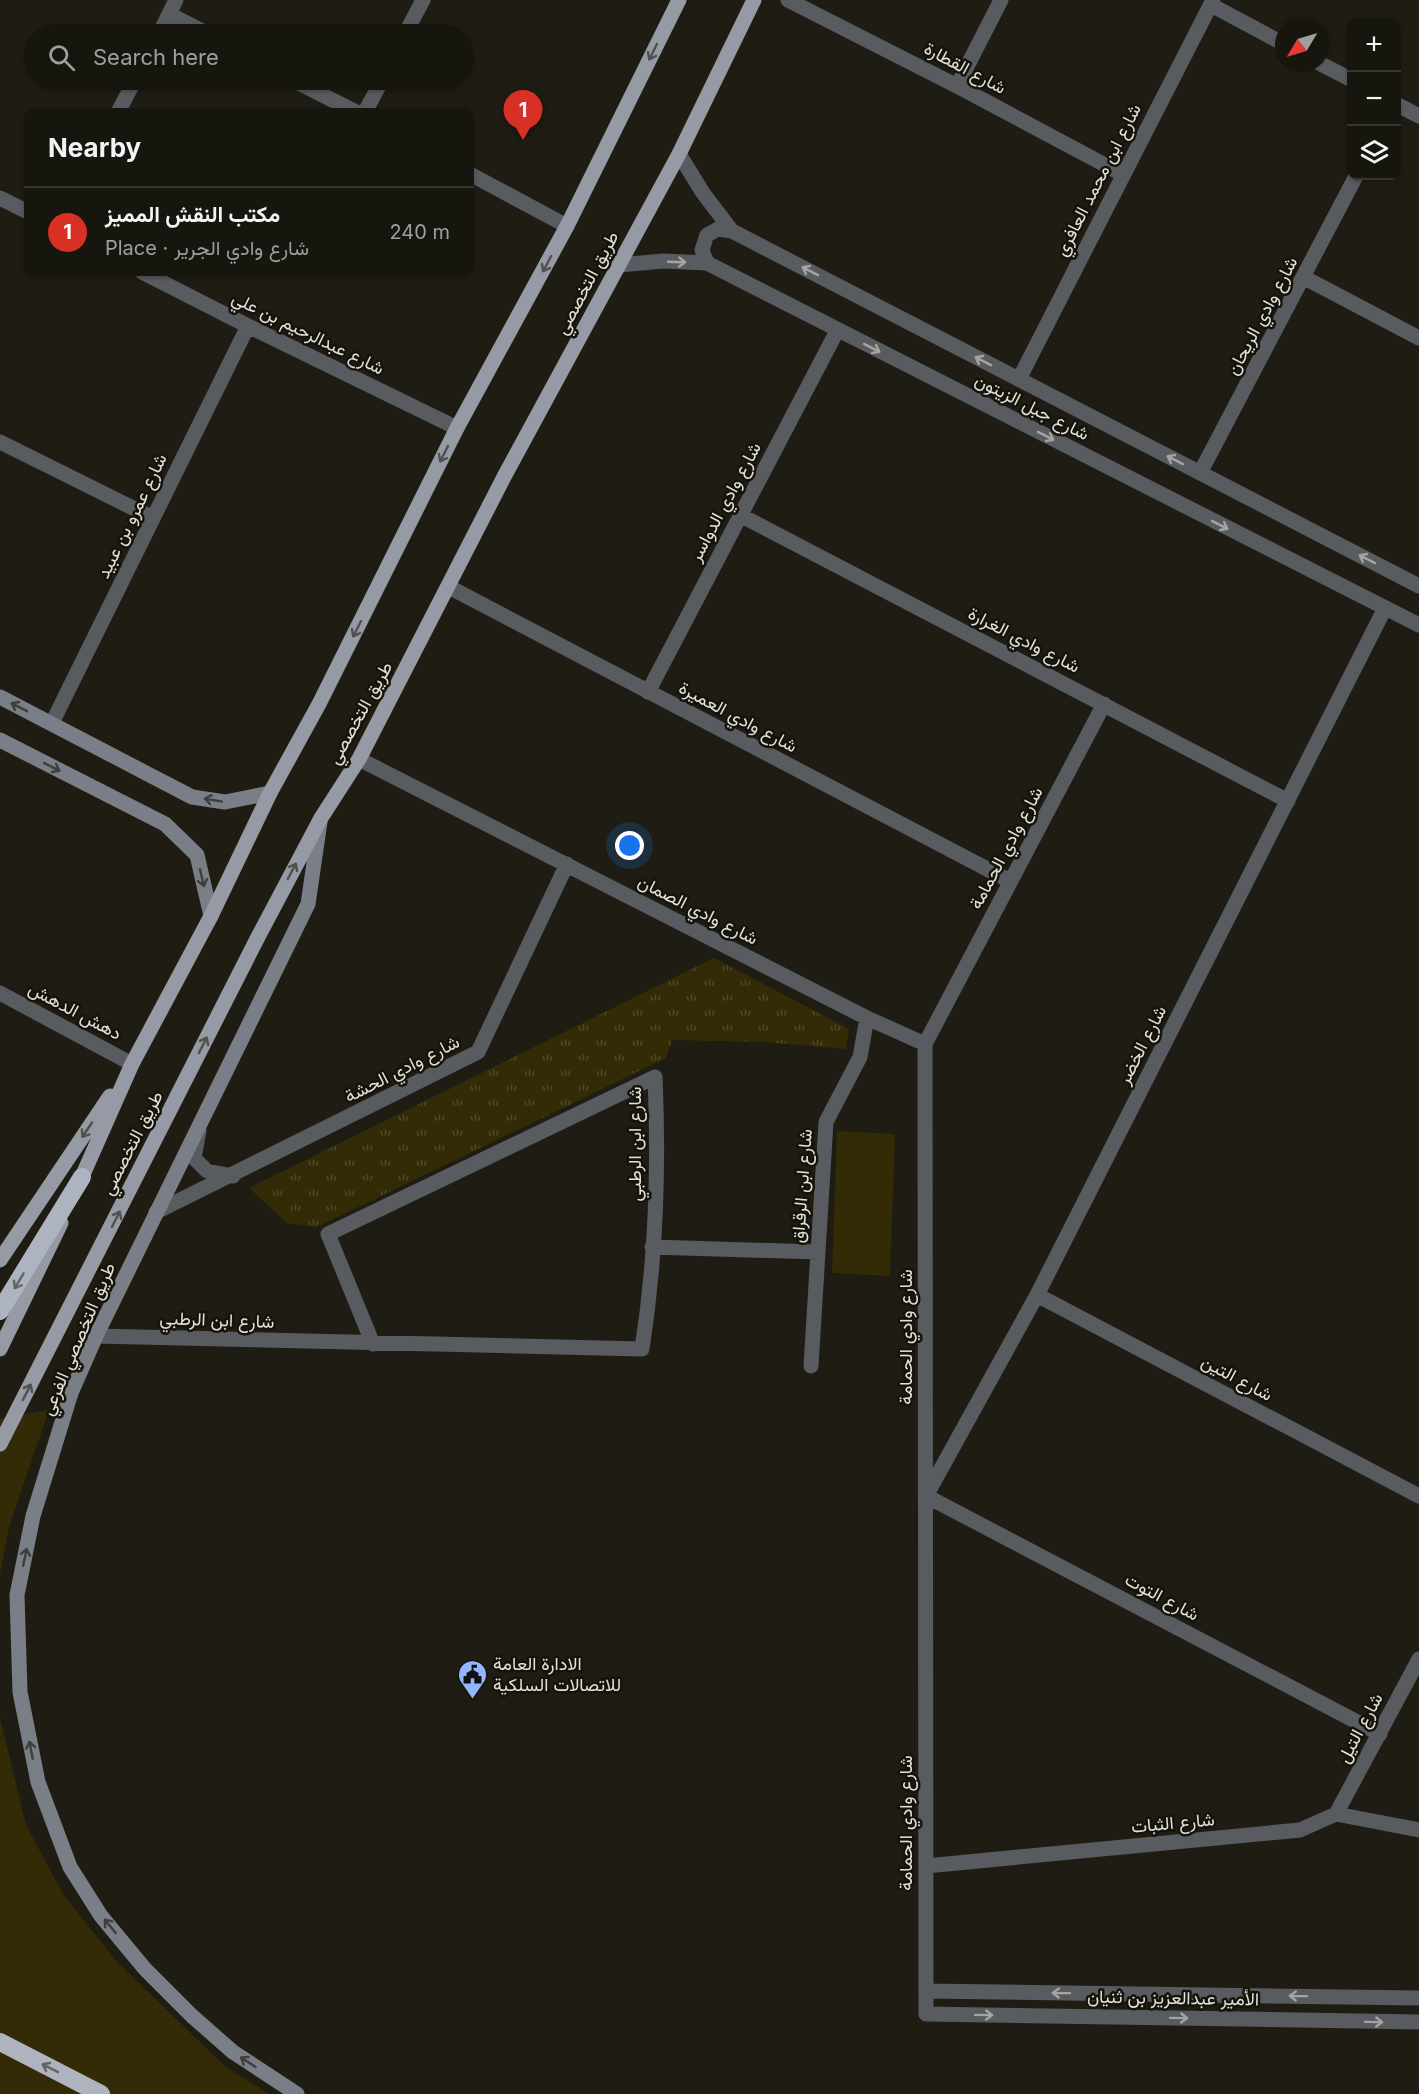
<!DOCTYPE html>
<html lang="en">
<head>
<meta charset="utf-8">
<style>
  body { margin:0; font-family:Inter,Vazirmatn,sans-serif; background:#201f17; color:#f1f3f6 }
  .controls { position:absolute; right:18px; top:18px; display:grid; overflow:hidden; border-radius:12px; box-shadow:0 2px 4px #0004 }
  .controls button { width:54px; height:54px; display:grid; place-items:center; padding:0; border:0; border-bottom:2px solid #36352e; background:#17160e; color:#f1f3f6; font:30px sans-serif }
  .compass { position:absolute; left:1275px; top:18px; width:54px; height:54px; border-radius:50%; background:#17160e; box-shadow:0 2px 4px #0004; rotate:232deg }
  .you { position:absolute; left:630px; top:846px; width:21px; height:21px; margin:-15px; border:4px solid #fff; border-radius:50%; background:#1a73e8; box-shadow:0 0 0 9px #1a73e833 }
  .badge { display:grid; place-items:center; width:39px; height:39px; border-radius:50%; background:#d93025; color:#fff; font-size:20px; font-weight:700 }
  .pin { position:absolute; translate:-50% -50px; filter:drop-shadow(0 2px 3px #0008) }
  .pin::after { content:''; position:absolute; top:32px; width:21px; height:18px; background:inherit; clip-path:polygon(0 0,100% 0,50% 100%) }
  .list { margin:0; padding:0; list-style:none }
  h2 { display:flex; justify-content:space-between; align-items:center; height:78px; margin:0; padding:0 24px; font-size:26px }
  h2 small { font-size:20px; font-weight:400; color:#9e9f9e }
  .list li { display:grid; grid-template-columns:39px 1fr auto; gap:18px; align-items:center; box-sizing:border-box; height:90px; padding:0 24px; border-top:2px solid #36352e }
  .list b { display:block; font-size:22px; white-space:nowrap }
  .list p { margin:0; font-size:20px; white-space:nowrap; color:#9e9f9e }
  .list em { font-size:20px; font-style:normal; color:#9e9f9e }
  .icon { flex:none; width:33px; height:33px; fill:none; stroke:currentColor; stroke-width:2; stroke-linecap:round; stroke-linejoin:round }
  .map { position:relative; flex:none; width:1419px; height:2094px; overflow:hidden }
  .search { position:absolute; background:#17160e; box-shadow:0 2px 4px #0004; left:24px; top:24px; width:450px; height:66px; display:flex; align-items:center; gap:15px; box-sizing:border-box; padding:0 21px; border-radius:33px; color:#9e9f9e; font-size:22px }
  .panel { position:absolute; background:#17160e; box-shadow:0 2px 4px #0004; left:24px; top:108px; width:450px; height:168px; border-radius:12px }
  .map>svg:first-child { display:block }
  .green { fill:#332b05 }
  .park { fill:url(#park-tufts) }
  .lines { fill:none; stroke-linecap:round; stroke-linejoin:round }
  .street { stroke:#585b60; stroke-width:15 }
  .secondary { stroke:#7a7e86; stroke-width:15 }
  .primary { stroke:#959aa4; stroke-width:15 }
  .highway { stroke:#adb3bf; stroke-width:18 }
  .oneway { stroke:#4f504f }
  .oneway2 { stroke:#a4a4a3 }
  .oneway3 { stroke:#3e3e3c }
  .oneway4 { stroke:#626464 }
  .labels { text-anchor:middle; stroke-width:5; stroke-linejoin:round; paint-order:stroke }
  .street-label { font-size:18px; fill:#e2e0da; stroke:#16140a }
  .poi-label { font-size:18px; fill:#e2e0da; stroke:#16140a; text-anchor:start }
</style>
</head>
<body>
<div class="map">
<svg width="1419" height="2094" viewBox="0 0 1419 2094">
  <defs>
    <pattern id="park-tufts" width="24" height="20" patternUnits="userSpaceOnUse" patternTransform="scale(1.5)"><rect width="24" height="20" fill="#332b05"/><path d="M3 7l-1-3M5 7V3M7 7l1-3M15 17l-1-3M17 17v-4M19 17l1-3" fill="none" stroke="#504929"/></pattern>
  </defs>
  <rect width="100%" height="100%" fill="#1f1d13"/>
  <path class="green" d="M837 1131 895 1134 890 1276 832 1273Z
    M49 1410 9 1527 0 1574V1419Z
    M0 1718 26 1825 63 1894 116 1961 226 2067 269 2094H0Z"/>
  <path class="park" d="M714 958 849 1029 846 1049 765 1042 672 1040 666 1058 317 1227 287 1223 249 1188Z"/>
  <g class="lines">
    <path class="street" d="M788 0 957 86 1122 174
      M1211 5 1284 44
      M169 14 208 34
      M159 34 176 0
      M405 34 423 0
      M1319 63 1352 80
      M293 80 356 112
      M957 86 1001 0
      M1396 104 1419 116
      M118 112 135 80
      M365 112 382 80
      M679 154 703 193 732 231 1419 586
      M470 174 567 226
      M0 198 28 212
      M707 263 702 250 707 235 718 229 732 231
      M619 265 663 261 707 263 1419 625
      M142 272 248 326 457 428
      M1305 278 1419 338
      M1019 379 1213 0
      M0 442 153 518
      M1200 473 1356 176
      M740 515 1288 801
      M449 587 1010 881
      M648 692 837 331
      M1104 704 925 1044 926 2014 1419 2022
      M52 723 248 326
      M359 759 867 1018 925 1044
      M0 993 132 1064
      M199 1131 194 1158 207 1171 233 1176
      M156 1212 478 1052 567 864
      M652 1247 817 1252
      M1037 1295 1419 1496
      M96 1336 642 1349C656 1259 659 1168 655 1077L328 1234 373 1344
      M811 1366 826 1122 860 1057 867 1018
      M1380 1734 926 1496 1037 1295 1385 608
      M1336 1814 1419 1659
      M926 1866 1300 1830 1336 1814 1419 1830
      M926 1991 1419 1998"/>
    <path class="secondary" d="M0 697 192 797 225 802 270 793
      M0 740 165 824 197 855 211 916
      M297 2094 233 2052 192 2016 145 1969 101 1916 70 1867 38 1782 20 1692 17 1595 33 1516 71 1393 96 1336 308 904 320 822"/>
    <path class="primary" d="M77 1188 132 1064 211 916 270 793 319 704 457 428 567 226 679 0
      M0 1260 110 1096
      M0 1349 61 1223
      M0 1444 259 935 321 818 359 759 505 475 679 154 754 0"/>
    <path class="highway" d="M0 1311 82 1177
      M0 2042 101 2094"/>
  </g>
  <defs><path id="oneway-shaft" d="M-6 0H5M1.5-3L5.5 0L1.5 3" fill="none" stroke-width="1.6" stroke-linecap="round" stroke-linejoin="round" transform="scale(1.5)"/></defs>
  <g class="oneway">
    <use href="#oneway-shaft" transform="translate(653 52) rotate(116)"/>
    <use href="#oneway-shaft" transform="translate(547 264) rotate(118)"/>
    <use href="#oneway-shaft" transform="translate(444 454) rotate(116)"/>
    <use href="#oneway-shaft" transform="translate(357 629) rotate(117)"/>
    <use href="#oneway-shaft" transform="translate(292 871) rotate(-62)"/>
    <use href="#oneway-shaft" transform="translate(203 1045) rotate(-63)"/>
    <use href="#oneway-shaft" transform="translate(87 1130) rotate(124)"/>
    <use href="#oneway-shaft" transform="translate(116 1219) rotate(-63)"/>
    <use href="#oneway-shaft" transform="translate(27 1392) rotate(-63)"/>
  </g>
  <g class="oneway2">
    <use href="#oneway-shaft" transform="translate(677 262) rotate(2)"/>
    <use href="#oneway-shaft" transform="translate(810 271) rotate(-153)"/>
    <use href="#oneway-shaft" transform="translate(872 348) rotate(27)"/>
    <use href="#oneway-shaft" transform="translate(983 361) rotate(-153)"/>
    <use href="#oneway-shaft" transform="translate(1046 436) rotate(27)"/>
    <use href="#oneway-shaft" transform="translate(1175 460) rotate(-153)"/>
    <use href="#oneway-shaft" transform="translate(1220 525) rotate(27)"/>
    <use href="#oneway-shaft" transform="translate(1367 559) rotate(-153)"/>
    <use href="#oneway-shaft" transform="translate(1061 1993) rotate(-179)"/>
    <use href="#oneway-shaft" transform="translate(1298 1996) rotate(-179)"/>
    <use href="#oneway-shaft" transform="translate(984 2015) rotate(1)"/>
    <use href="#oneway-shaft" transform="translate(1179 2018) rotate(1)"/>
    <use href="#oneway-shaft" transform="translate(1374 2022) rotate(1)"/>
  </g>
  <g class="oneway3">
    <use href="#oneway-shaft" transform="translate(19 707) rotate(-153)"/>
    <use href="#oneway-shaft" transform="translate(52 767) rotate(27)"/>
    <use href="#oneway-shaft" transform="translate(213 800) rotate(-170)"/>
    <use href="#oneway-shaft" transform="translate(202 878) rotate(77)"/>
    <use href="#oneway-shaft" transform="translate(25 1557) rotate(-78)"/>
    <use href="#oneway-shaft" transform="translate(31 1750) rotate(-101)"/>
    <use href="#oneway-shaft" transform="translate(110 1926) rotate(-129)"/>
    <use href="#oneway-shaft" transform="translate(248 2062) rotate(-147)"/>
  </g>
  <g class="oneway4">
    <use href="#oneway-shaft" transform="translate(19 1281) rotate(121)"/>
    <use href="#oneway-shaft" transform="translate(50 2068) rotate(-153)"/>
  </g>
  <defs>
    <symbol id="civic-pin" viewBox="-11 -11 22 30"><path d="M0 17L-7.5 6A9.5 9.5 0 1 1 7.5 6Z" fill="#92b7fd" stroke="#16140a"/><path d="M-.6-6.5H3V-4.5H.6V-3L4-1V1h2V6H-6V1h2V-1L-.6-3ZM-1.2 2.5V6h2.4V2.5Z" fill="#111"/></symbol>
  </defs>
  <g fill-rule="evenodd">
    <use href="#civic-pin" x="456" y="1658" width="33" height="45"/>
  </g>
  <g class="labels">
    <g class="street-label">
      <text transform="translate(965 68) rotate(28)" y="6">شارع القطارة</text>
      <text transform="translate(1098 180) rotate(-63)" y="6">شارع ابن محمد العافري</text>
      <text transform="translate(587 283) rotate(-62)" y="6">طريق التخصصي</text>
      <text transform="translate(1262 316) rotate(-62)" y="6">شارع وادي الريحان</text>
      <text transform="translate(308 333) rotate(26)" y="6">شارع عبدالرحيم بن علي</text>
      <text transform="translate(1032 407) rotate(27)" y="6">شارع جبل الزيتون</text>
      <text transform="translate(725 502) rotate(-62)" y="6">شارع وادي الدواسر</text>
      <text transform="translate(132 516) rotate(-64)" y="6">شارع عمرو بن عبيد</text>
      <text transform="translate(1024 640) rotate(27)" y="6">شارع وادي الغرارة</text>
      <text transform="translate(360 713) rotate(-61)" y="6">طريق التخصصي</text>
      <text transform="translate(738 717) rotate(28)" y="6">شارع وادي العميرة</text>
      <text transform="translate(1006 848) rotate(-62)" y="6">شارع وادي الحمامة</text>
      <text transform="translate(698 910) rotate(27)" y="6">شارع وادي الصمان</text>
      <text transform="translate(75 1011) rotate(28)" y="6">دهش الدهش</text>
      <text transform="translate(1142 1045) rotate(-63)" y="6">شارع الخضر</text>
      <text transform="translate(402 1069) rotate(-27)" y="6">شارع وادي الحشة</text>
      <text transform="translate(132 1143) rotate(-63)" y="6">طريق التخصصي</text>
      <text transform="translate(635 1144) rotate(-90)" y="6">شارع ابن الرطبي</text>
      <text transform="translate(802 1186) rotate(-86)" y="6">شارع ابن الرقراق</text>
      <text transform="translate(217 1320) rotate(2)" y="6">شارع ابن الرطبي</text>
      <text transform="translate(906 1337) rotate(-90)" y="6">شارع وادي الحمامة</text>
      <text transform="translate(78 1339) rotate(-67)" y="6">طريق التخصصي الفرعي</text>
      <text transform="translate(1237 1378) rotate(28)" y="6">شارع التين</text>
      <text transform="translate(1162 1597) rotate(28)" y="6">شارع التوت</text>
      <text transform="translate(1360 1728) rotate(-62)" y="6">شارع التيل</text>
      <text transform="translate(906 1823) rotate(-90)" y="6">شارع وادي الحمامة</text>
      <text transform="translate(1173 1823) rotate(-5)" y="6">شارع الثبات</text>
      <text transform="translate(1173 1998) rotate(1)" y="6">الأمير عبدالعزيز بن ثنيان</text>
    </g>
    <g class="poi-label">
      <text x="493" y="1670">الادارة العامة<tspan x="493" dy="21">للاتصالات السلكية</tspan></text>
    </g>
  </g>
</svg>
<div class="controls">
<button>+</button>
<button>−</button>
<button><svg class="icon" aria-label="layers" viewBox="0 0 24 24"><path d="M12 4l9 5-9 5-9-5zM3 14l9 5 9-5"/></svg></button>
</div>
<svg class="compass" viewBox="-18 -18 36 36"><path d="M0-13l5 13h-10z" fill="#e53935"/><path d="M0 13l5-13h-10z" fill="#9e9f9e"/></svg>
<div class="you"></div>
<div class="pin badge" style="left:523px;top:140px">1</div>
<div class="search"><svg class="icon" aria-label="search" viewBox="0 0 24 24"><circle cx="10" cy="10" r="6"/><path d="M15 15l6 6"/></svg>Search here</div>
<section class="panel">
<h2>Nearby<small></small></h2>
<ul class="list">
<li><span class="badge">1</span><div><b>مكتب النقش المميز</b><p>Place · شارع وادي الجرير</p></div><em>240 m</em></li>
</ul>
</section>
</div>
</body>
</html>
